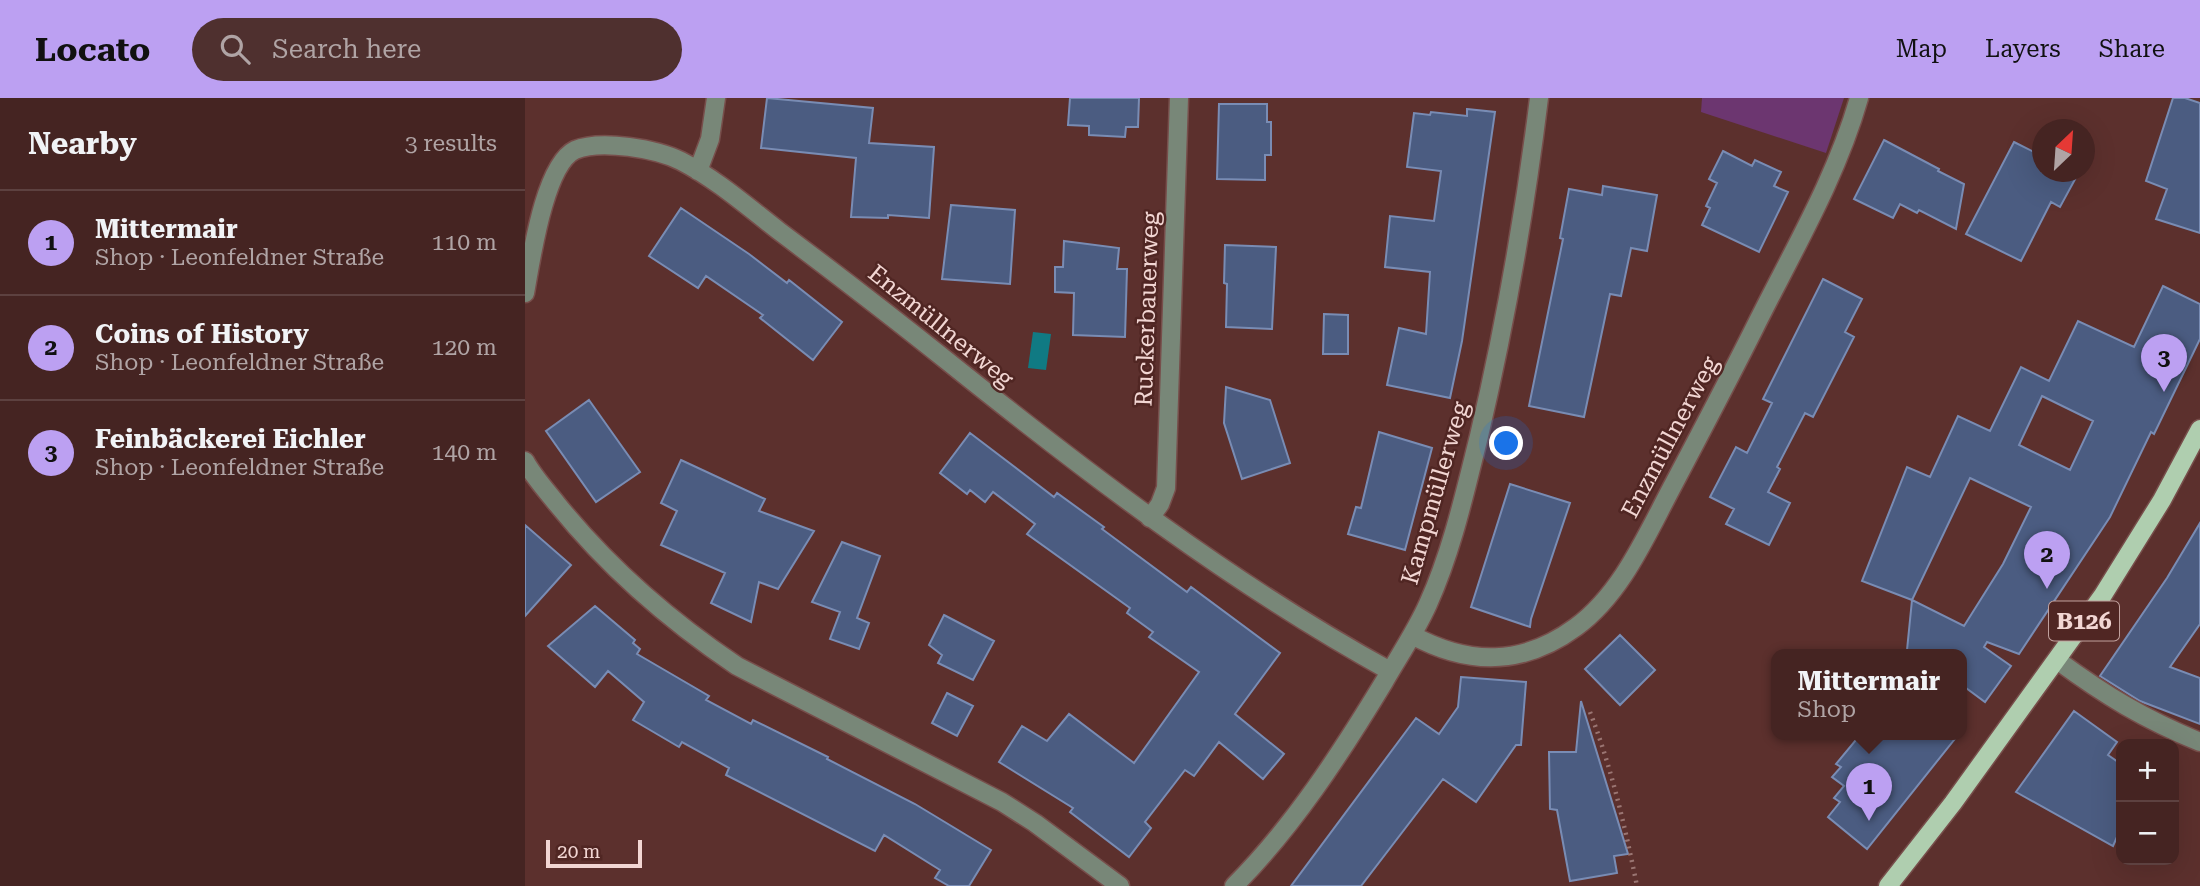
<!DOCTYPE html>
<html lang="en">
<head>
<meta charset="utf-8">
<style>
  body { margin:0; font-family:"Roboto Serif",serif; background:#4f302f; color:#f1f3f6 }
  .controls { position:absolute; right:21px; bottom:21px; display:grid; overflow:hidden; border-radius:14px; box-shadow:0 7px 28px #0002 }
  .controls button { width:63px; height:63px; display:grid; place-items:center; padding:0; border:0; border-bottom:2px solid #5d4140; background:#452422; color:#f1f3f6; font:35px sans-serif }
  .compass { position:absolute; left:1507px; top:21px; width:63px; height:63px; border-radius:50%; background:#452422; box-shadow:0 7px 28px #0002; rotate:25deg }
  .scale { position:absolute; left:21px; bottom:18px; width:96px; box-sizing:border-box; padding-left:7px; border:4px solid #f2d6d3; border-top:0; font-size:19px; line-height:24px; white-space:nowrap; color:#f2d6d3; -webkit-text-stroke:5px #502623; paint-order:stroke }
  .you { position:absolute; left:982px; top:346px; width:24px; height:24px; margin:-18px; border:5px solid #fff; border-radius:50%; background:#1a73e8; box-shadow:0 0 0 10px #1a73e833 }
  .badge { display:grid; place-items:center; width:46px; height:46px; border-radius:50%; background:#bca0f2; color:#111; font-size:23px; font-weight:700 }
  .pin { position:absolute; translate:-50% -58px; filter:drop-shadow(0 2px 4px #0008) }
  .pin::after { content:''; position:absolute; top:37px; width:24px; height:21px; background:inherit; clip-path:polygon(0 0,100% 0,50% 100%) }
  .popup { position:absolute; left:1246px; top:551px; width:196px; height:91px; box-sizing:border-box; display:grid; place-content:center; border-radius:14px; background:#452422; filter:drop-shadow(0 2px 5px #0005); font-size:23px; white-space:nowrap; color:#b0a4a5 }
  .popup b { font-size:26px; color:#f1f3f6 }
  .popup::after { content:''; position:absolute; left:50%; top:100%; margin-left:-14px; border:14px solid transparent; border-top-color:#452422 }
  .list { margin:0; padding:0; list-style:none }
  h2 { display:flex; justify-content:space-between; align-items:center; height:91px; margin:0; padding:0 28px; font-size:30px }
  h2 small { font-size:23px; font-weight:400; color:#b0a4a5 }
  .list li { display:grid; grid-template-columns:46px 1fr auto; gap:21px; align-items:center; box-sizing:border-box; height:105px; padding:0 28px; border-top:2px solid #5d4140 }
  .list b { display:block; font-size:26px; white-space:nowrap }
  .list p { margin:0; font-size:23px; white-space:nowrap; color:#b0a4a5 }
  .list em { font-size:23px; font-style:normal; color:#b0a4a5 }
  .icon { flex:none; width:38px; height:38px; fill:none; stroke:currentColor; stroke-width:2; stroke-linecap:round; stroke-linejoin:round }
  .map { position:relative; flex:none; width:1675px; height:788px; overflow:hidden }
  header { display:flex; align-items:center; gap:42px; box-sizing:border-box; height:98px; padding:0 35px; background:#bca0f2; color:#111 }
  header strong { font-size:33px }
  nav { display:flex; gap:38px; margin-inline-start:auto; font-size:24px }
  .search { width:490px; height:63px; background:#4f302f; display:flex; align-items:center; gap:18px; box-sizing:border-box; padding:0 24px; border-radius:38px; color:#b0a4a5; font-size:26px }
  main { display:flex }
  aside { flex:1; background:#452422 }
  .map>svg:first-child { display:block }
  .green { fill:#6c3670 }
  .water { fill:#107a83 }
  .building { fill:#4b5c81; stroke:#798cb4; stroke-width:2; fill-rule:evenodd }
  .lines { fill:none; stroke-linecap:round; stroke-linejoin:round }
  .minor-casing { stroke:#774e4b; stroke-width:21 }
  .major-casing { stroke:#774e4b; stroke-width:21 }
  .path { stroke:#9a7572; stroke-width:4.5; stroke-dasharray:2 5; stroke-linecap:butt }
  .minor { stroke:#788778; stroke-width:18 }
  .major { stroke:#afceaf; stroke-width:18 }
  .labels { text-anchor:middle; stroke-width:5; stroke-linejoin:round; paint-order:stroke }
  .shield { fill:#502623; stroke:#c1a19e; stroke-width:2 }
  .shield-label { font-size:23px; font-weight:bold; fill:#f2d6d3 }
  .street-label { font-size:24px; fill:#f2d6d3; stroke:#502623 }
</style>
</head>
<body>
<header>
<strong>Locato</strong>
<div class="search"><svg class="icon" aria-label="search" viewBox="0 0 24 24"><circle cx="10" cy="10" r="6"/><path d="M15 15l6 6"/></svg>Search here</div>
<nav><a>Map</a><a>Layers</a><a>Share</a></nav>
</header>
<main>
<aside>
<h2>Nearby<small>3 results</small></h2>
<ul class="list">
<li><span class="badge">1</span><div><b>Mittermair</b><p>Shop · Leonfeldner Straße</p></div><em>110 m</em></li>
<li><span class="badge">2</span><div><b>Coins of History</b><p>Shop · Leonfeldner Straße</p></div><em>120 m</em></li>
<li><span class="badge">3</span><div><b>Feinbäckerei Eichler</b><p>Shop · Leonfeldner Straße</p></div><em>140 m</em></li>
</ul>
</aside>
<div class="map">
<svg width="1675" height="788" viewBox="0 0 1675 788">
  <rect width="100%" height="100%" fill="#5c302d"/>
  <path class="green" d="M1177 0H1319L1301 55 1176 14Z"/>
  <path class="water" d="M508 234 526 236 521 272 503 270Z"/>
  <path class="building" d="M242 0 348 10 344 45 409 49 404 120 363 117V120L326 119 331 60 236 50Z
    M545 0H614L613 29H601L600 39 564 37V28L543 27Z
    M1648 0H1660L1675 5V135L1631 121 1642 91 1621 83Z
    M694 6H742V24H746V57H740V82L692 81Z
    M942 11 970 14 937 243 925 300 862 287 874 230 901 236 905 174 860 169 865 118 909 123 916 73 882 69 889 15 905 17 906 14 942 18Z
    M1359 42 1414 71 1413 73 1439 86 1431 131 1394 112 1392 115 1375 106 1368 120 1329 101Z
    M1489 44 1517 58V74H1554L1535 109 1526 104 1496 163 1441 136Z
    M1198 53 1227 68 1230 62 1256 74 1249 88 1263 94 1234 154 1177 127 1185 110 1181 108 1192 85 1184 81Z
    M1078 88 1132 97 1122 153 1106 150 1096 198 1085 196 1059 319 1004 308 1038 141 1035 140 1044 91 1077 97Z
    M426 107 490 112 485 186 417 181Z
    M156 110 224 156 262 185 264 182 317 224 288 262 235 220 238 217 181 178 173 190 124 158Z
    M539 143 594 150 592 171H602L600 239 548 237 549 195 530 194V169H538Z
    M700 147 751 149 747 231 701 229 702 186 699 185Z
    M1298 181 1337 201 1320 234 1329 239 1288 319 1280 315 1252 369 1255 371 1243 394 1265 405 1244 447 1201 426 1209 411 1185 399 1211 349 1222 355 1247 305 1238 301Z
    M1638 188 1675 206V241L1629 336 1626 334 1585 419 1494 556 1462 544 1459 549 1486 568 1460 604 1437 587V557L1382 552 1387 502 1337 483 1382 369 1405 379 1433 318 1465 333 1496 269 1524 283 1553 223 1609 249ZM1517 298 1568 323 1545 372 1494 347ZM1445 380 1506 409 1478 466 1439 528 1387 502Z
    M799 216 823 217V256H798Z
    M701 289 745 302 765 365 717 381 699 325Z
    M64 302 115 374 71 404 21 333Z
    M854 334 907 350 880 452 823 436 831 409 836 410Z
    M445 335 529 399 532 395 579 429 577 431 662 494 666 489 755 555 710 616 759 656 738 681 694 644 669 678 660 672 620 724 626 730 604 759 545 714 548 710 474 664 497 628 522 643 544 616 609 665 674 574 624 539 628 534 602 515 605 510 502 436 510 426 468 394 460 404 445 392 442 396 415 375Z
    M156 362 240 401 234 413 289 433 253 491 234 484 226 524 186 505 200 475 136 447 152 413 136 405Z
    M985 386 1045 405 1006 521 1005 529 946 509Z
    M1675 425V526L1645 569 1675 580V626L1615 603 1575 578 1642 480Z
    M0 427 46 467 0 518Z
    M317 444 355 458 332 520 344 525 334 551 305 541 315 514 287 504Z
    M70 508 110 542 108 545 115 551 112 556 184 598 181 602 226 626 228 622 303 659 302 661 390 706 466 752 444 788H424L410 780 415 772 359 737 350 753 201 677 204 670 157 644 154 649 108 622 119 604 83 573 70 589 23 548Z
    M419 517 469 543 448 582 413 565 417 557 404 547Z
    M1095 537 1130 572 1095 607 1060 571Z
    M936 579 1001 584 996 647H991L951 704 918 681 836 788H766L891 620 914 636 933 609Z
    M422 595 448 608 432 638 407 625Z
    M1056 603 1103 756 1089 758 1092 775 1045 783 1032 712 1025 711 1024 654H1051Z
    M1549 613 1592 644 1583 657 1596 666V730L1588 748 1491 694Z
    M1335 637H1433L1342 751 1303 719 1315 704 1309 700 1319 688 1307 679 1316 669 1311 666Z"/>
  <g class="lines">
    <defs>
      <path id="minor" d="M173 73 185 41 191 0
        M0 195C6 163 19 67 50 52 76 41 132 51 156 63 191 81 223 109 254 133 310 175 366 218 421 262 562 375 707 486 865 573
        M0 363C8 378 21 392 32 406 83 469 145 523 212 568L477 704 510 725 595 788
        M625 420 635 406 641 390 654 0
        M887 537C944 568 998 568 1051 529 1096 496 1120 440 1146 391 1174 338 1202 285 1229 231 1266 156 1311 81 1334 0
        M1532 562C1581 598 1619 621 1675 644
        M709 788C768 729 816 655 859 584 874 558 891 533 903 506 927 453 940 394 954 338 980 227 1000 114 1014 0"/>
      <path id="major" d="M1363 788 1428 705 1578 497 1637 402 1675 331"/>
    </defs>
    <use href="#minor" class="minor-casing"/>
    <use href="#major" class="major-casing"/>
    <path class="path" d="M1065 614C1087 671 1100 729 1112 788"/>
    <use href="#minor" class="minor"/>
    <use href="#major" class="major"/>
  </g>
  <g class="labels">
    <rect class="shield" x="1524" y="503.5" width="70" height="39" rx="5"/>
    <g class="shield-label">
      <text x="1559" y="531">B126</text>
    </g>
    <g class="street-label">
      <text transform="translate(622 211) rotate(-88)" y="8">Ruckerbauerweg</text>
      <text transform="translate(416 228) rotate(39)" y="8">Enzmüllnerweg</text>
      <text transform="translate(1145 339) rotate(-62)" y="8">Enzmüllnerweg</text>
      <text transform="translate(910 395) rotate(-74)" y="8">Kampmüllerweg</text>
    </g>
  </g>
</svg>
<div class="controls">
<button>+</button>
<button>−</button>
</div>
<svg class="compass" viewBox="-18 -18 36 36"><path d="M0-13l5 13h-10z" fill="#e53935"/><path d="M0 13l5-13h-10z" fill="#b0a4a5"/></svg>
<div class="scale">20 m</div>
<div class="you"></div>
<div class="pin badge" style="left:1344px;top:723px">1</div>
<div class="popup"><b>Mittermair</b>Shop</div>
<div class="pin badge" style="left:1522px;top:491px">2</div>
<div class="pin badge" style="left:1639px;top:294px">3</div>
</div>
</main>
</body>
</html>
